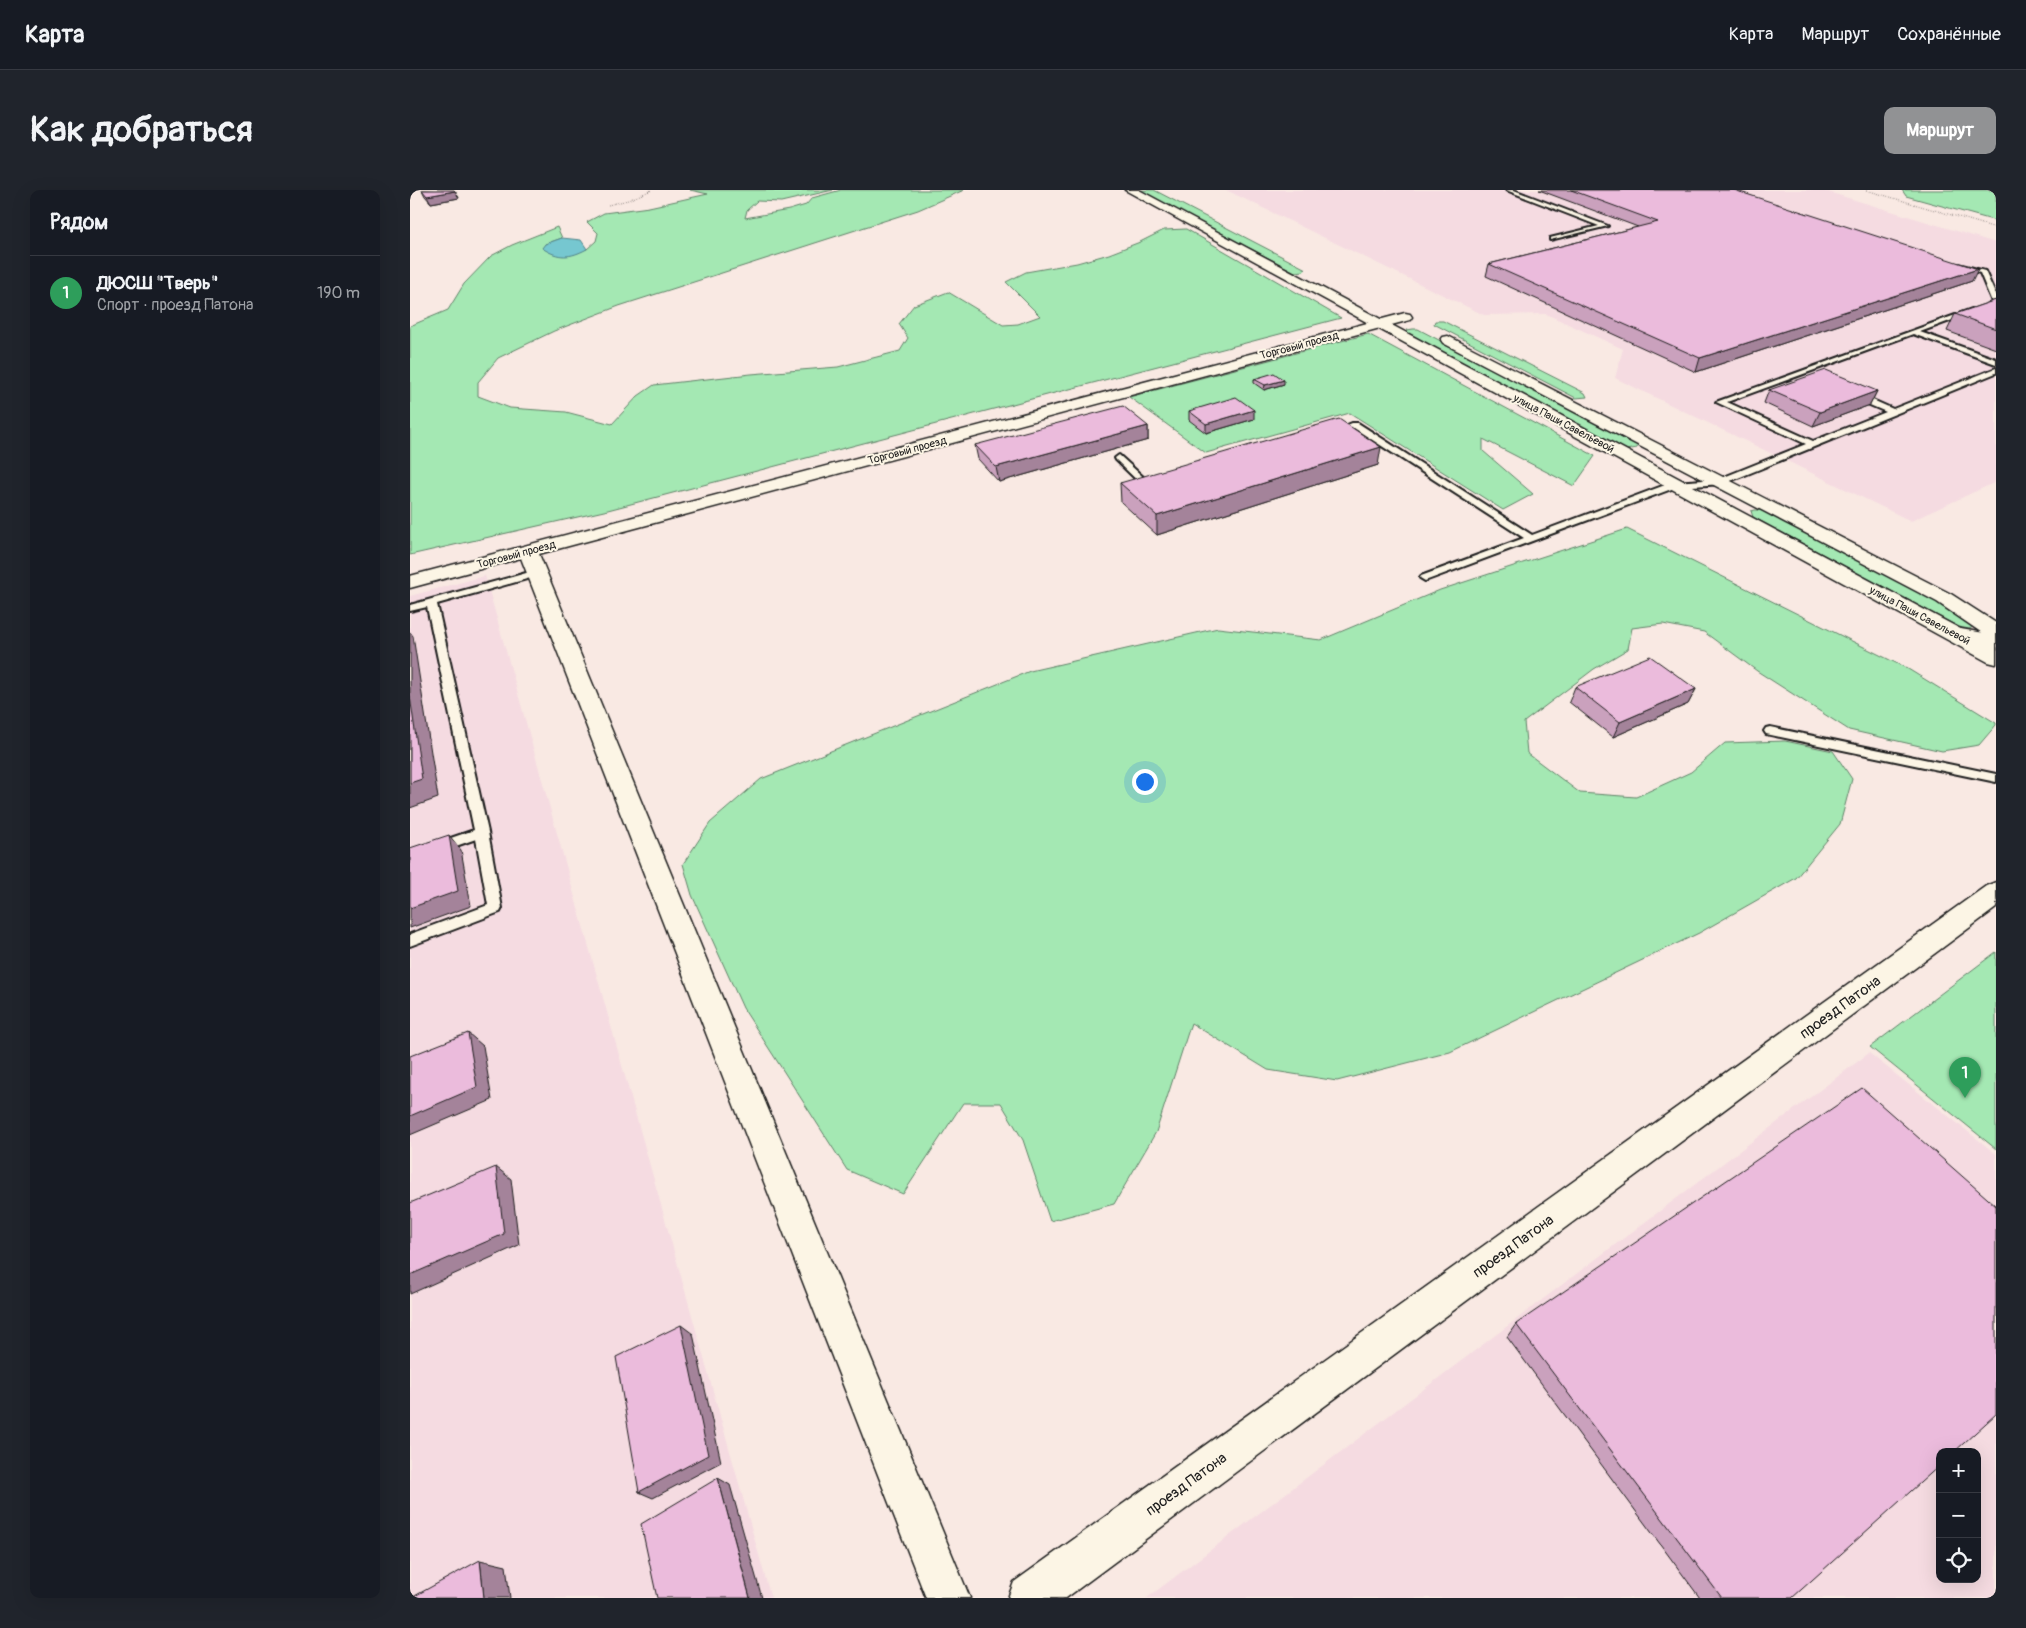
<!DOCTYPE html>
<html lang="ru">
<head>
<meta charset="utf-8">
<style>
  body { margin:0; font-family:Pangolin,sans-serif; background:#20242c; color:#f1f3f6 }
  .controls { position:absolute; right:15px; bottom:15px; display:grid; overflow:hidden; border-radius:10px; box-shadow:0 5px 20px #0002 }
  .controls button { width:45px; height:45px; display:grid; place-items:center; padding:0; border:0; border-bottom:1px solid #363941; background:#171b24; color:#f1f3f6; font:25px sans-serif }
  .you { position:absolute; left:734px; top:591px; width:18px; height:18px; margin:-12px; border:4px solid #fff; border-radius:50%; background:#1a73e8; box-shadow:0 0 0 8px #1a73e833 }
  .badge { display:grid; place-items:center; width:32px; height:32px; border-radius:50%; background:#919294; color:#fff; font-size:16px; font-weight:700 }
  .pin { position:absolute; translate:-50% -41px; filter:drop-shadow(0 1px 2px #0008) }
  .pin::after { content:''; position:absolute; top:26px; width:18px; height:15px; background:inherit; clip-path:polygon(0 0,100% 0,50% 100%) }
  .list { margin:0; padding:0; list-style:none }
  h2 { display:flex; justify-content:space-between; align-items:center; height:65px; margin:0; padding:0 20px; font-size:21px }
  h2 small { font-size:16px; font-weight:400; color:#9ea1a6 }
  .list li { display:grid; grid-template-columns:32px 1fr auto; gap:15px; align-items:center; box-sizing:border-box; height:75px; padding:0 20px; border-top:1px solid #363941 }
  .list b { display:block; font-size:19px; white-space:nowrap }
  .list p { margin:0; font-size:16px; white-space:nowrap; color:#9ea1a6 }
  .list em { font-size:16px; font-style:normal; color:#9ea1a6 }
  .icon { flex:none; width:28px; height:28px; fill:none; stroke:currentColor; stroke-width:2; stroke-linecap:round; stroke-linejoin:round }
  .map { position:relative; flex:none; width:1586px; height:1408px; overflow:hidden; border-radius:10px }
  header { display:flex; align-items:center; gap:30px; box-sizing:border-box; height:70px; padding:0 25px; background:#171b24; border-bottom:1px solid #363941 }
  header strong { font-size:24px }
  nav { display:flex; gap:28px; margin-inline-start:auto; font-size:18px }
  .intro { display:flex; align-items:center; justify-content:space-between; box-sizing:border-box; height:120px; padding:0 30px }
  h1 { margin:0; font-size:35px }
  .button { padding:12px 22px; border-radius:10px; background:#919294; color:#fff; font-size:18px; font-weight:700 }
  main { display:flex; gap:30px; padding:0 30px }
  aside { flex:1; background:#171b24; border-radius:10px; box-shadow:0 5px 20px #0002 }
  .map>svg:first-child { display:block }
  .built { fill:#f5dbe1; fill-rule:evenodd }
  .green { fill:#a4e8b3; stroke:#608268 }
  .water { fill:#76c7d0; stroke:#528388 }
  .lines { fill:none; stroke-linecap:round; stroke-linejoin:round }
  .service-casing { stroke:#1c1c1c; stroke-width:4 }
  .minor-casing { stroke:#1c1c1c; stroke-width:3 }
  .tertiary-casing { stroke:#1c1c1c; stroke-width:3 }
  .path { stroke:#1c1c1c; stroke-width:1; stroke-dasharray:0.5 2; stroke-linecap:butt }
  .service { fill:#fcf5e5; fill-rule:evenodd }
  .minor { fill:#fcf5e5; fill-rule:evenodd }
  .tertiary { fill:#fcf5e5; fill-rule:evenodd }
  .wall { fill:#caa1bd; stroke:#1c1c1c }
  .shaded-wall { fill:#a4839a; stroke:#1c1c1c }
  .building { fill:#ebbbdc; stroke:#1c1c1c }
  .labels { text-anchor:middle; stroke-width:4; stroke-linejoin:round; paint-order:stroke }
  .far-street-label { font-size:11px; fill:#1c1c1c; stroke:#fcf5e5 }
  .near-street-label { font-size:15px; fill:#1c1c1c; stroke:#fcf5e5 }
</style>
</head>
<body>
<header>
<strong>Карта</strong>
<nav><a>Карта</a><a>Маршрут</a><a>Сохранённые</a></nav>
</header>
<div class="intro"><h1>Как добраться</h1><a class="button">Маршрут</a></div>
<main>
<aside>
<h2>Рядом<small></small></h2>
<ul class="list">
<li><span class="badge" style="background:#2e9e5b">1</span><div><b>ДЮСШ &quot;Тверь&quot;</b><p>Спорт · проезд Патона</p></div><em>190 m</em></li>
</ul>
</aside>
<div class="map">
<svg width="1586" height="1408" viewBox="0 0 1586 1408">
  <rect width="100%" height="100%" fill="#f9e9e3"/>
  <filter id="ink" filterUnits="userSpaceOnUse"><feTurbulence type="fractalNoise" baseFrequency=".02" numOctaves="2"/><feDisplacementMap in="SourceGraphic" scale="10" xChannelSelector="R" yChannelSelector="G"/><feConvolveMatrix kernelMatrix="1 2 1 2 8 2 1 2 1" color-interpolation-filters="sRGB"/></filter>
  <g filter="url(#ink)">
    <path class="built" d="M816 0H1412L1586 53V292L1501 331 1205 188 1213 159 1136 124 1074 125Z
      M75 386 361 1408H0V406Z
      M1459 863 1586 964V1408H737ZM1530 1262H1567V1389H1530Z"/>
    <path class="green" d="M280 0H423L371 12 347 11 337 20 335 28 379 20 396 15 402 8 431 0H554L508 20 209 116 144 141 88 168 68 192V206L100 218 156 222 202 234 228 206 244 195 341 184 428 177 490 161 498 148 489 134 504 115 538 102 593 135 608 134 630 126 596 92 616 82 667 73 699 64 730 52 754 40 776 39 931 128 194 321 0 365V136L38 120 54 94 81 66 102 55 147 37 152 48 135 54 177 59 186 51 188 43 177 32 194 23 239 17 298 4Z
      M729 0H744L896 79 894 81 885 82Z
      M1492 0H1586V31L1496 6Z
      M1025 131H1033L1175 203 1177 207 1166 208 1024 134Z
      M1003 139H1008L1228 255 1227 258 1216 260 998 143 997 140Z
      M958 144 1185 266 1164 296 1073 249V261L1123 304 1093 320 940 223 796 263 719 207Z
      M1345 320H1353L1562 429 1565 436 1559 439 1549 437 1343 327 1341 321Z
      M1217 339 1498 479 1586 533V535L1569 555 1532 561 1439 540 1347 481 1294 442 1253 434 1222 438 1218 459 1184 479 1114 532 1117 563 1170 603 1226 607 1281 582 1315 553 1375 551 1423 561 1442 589 1430 634 1386 688 1289 743 1040 862 927 891 858 880 781 833 746 942 704 1014 640 1031 613 950 591 913H553L493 1004 437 980 333 818 282 705 273 674 300 633 351 589 620 481 808 438 911 450 1030 400Z
      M1586 762V959L1460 857Z"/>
    <path class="water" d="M152 48 171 50 177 59C160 68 149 69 132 58L135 54Z"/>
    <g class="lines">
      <defs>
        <path id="service" d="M1096 0H1104L1198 36 1140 50V48L1189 36Z
          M1548 74 1575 81 1586 106V114L1582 112 1570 83 1548 76Z
          M1562 119 1564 120V122L1510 142 1586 169V174L1503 144 1317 212 1403 251 1476 222 1441 207V203H1447L1483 219 1586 178V183L1313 294 1267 297 1015 391 1010 388 1011 386 1114 348 944 238 924 245 920 242 942 233H948L1122 345 1263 292 1309 289 1396 254 1306 212Z
          M709 265 741 294H745V298L736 299 706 270 705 268Z
          M127 380 132 383 131 385 27 414 78 642 92 718 90 722 0 756V744L78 715 66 649 0 672V662L64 640 17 417 0 421V415Z
          M1360 537 1586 584V592L1356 544 1354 541 1356 538Z"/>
        <path id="minor" d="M995 123 1000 124 1002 127 1000 130 129 364 560 1408H516L111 368 0 398V386Z
          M1545 438 1586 445V459L1537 449 1534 444 1537 439Z
          M1586 692V718L656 1408H598L604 1392 1576 696Z"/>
        <path id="tertiary" d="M715 0H729L1586 458V474L1578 472Z
          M1038 146 1541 404 1586 433V448L1578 447 1527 412 1033 153 1031 150 1033 147Z"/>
      </defs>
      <use href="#service" class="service-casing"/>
      <use href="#minor" class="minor-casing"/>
      <use href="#tertiary" class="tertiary-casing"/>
      <path class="path" d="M1456 0 1586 38
        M198 15 218 10 242 0"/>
      <use href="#service" class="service"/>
      <use href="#minor" class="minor"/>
      <use href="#tertiary" class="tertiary"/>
    </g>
    <path class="wall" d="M12 0 45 1 49 8 21 13 15 6Z
      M1129 0H1324L1562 91 1286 182 1076 86 1079 74 1228 37Z
      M1586 110V159L1537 141 1545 124Z
      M844 189 874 194 854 200 844 193Z
      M1359 200 1467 201 1460 215 1403 236 1354 213Z
      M779 221 844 229 796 243 779 230Z
      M738 236V250L589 292 568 269 565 255Z
      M968 275 747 345 711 312 710 293Z
      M1165 497 1286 499 1278 514 1203 547 1159 512Z
      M1106 1134 1382 1408H1290L1097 1147Z"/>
    <path class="shaded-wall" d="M45 1 49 8 21 13 17 6Z
      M1568 79 1562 91 1286 182 1290 168Z
      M874 190V194L854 200 855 195Z
      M1467 201 1460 215 1403 236 1410 222Z
      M844 220V229L796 243V234Z
      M738 236V250L589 292 586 277Z
      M971 257 968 275 747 345V326Z
      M0 442 3 446 28 608 0 618Z
      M1286 499 1278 514 1203 547 1210 532Z
      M39 645 51 660 61 716 0 738V718Z
      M58 843 73 856 82 910 0 945V926Z
      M86 977 101 989 109 1055 0 1104V1085Z
      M271 1135 283 1144 311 1272 243 1308 229 1302Z
      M308 1288 320 1295 352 1408H340Z
      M70 1370 96 1376 100 1408H74Z"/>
    <path class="building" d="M12 0H44L45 1 17 6Z
      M1161 0H1324L1568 79 1290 168 1079 74 1248 32Z
      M1586 110V139L1545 124Z
      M1416 180 1467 201 1410 222 1359 200Z
      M864 183 874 190 855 195 844 189Z
      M826 207 844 220 796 234 779 221Z
      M713 216 738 236 586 277 565 255Z
      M929 229 971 257 747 326 710 293Z
      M1240 466 1286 499 1210 532 1165 497Z
      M0 506 12 589 0 593Z
      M39 645 48 701 0 718V658Z
      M58 843 67 897 0 926V866Z
      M1452 898 1586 1016V1224L1544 1262H1530V1275L1382 1408H1312L1106 1134Z
      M86 977 94 1044 0 1085V1013Z
      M271 1135 298 1265 229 1302 206 1167Z
      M308 1288 340 1408H247L231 1334Z
      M70 1370 74 1408H1Z"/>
  </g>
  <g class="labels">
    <g class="far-street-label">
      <text transform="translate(889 155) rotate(-15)" y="4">Торговый проезд</text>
      <text transform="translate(1154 233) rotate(28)" y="4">улица Паши Савельевой</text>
      <text transform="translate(497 260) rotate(-15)" y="4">Торговый проезд</text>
      <text transform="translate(106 364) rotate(-15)" y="4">Торговый проезд</text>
      <text transform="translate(1510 425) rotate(28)" y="4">улица Паши Савельевой</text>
    </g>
    <g class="near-street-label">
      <text transform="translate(1430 817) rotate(-36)" y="5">проезд Патона</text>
      <text transform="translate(1103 1056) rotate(-36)" y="5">проезд Патона</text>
      <text transform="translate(776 1294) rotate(-36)" y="5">проезд Патона</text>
    </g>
  </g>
</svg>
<div class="controls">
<button>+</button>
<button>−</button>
<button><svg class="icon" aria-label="locate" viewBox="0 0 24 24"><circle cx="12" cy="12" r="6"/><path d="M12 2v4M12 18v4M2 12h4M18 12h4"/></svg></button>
</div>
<div class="you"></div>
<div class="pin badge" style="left:1555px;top:908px;background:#2e9e5b">1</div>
</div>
</main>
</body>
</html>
